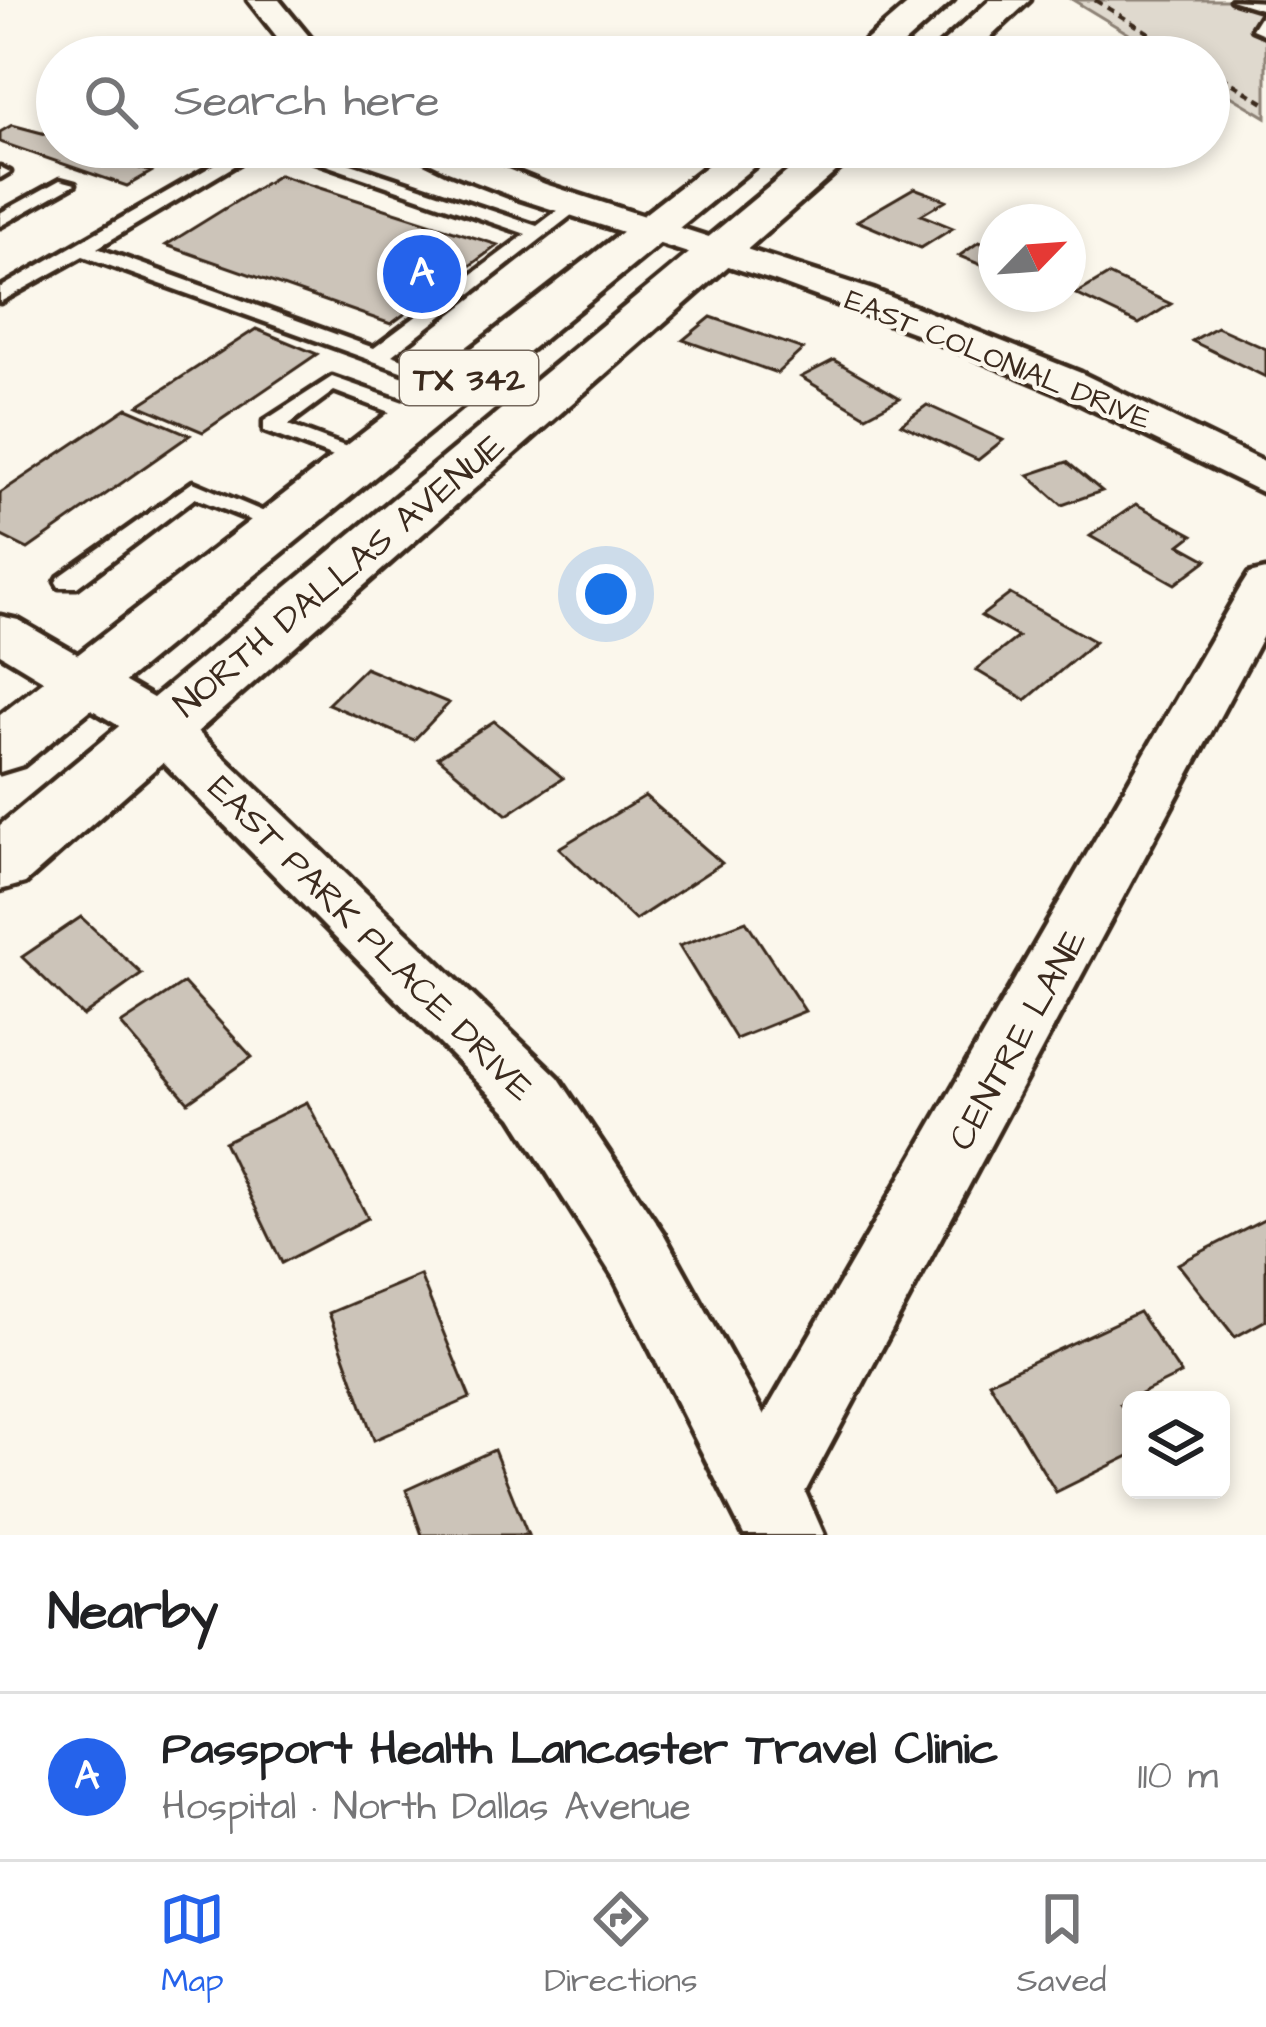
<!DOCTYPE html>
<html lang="en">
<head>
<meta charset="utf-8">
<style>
  body { margin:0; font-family:"Architects Daughter",sans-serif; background:#f6f6f6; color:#202124 }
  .controls { position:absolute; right:36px; bottom:36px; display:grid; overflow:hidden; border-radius:18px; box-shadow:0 6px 18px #0003 }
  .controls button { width:108px; height:108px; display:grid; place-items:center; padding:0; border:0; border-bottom:3px solid #e0e0e0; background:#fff; color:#202124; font:60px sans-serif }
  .compass { position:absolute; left:978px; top:204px; width:108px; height:108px; border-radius:50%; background:#fff; box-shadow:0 6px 18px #0003; rotate:65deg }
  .you { position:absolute; left:606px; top:594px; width:42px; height:42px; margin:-30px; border:9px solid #fff; border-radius:50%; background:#1a73e8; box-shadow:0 0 0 18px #1a73e833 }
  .badge { display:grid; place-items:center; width:78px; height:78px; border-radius:50%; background:#2563eb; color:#fff; font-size:39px; font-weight:700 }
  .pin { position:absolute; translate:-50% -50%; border:6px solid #fff; box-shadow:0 3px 12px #0006 }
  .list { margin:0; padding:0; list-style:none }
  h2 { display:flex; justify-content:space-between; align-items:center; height:156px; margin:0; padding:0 48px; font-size:51px }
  h2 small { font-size:39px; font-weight:400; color:#757577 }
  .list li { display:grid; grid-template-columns:78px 1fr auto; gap:36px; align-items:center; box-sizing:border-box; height:168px; padding:0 48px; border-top:3px solid #e0e0e0 }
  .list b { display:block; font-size:45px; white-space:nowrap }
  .list p { margin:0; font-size:39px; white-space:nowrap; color:#757577 }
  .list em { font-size:39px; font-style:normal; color:#757577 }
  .icon { flex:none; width:66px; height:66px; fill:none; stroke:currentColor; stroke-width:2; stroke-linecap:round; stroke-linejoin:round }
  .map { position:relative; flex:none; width:1266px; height:1535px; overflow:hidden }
  .search { position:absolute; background:#fff; box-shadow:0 6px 18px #0003; left:36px; right:36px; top:36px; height:132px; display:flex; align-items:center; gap:30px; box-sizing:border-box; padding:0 42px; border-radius:66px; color:#757577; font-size:45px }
  .sheet { height:324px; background:#fff }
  nav { display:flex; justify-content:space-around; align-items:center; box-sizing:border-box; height:168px; border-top:3px solid #e0e0e0; background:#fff; font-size:33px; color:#757577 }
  nav a { display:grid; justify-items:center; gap:6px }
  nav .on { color:#2563eb }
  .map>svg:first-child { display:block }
  .green { fill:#dfd9ce; stroke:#8d8276; stroke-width:3 }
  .building { fill:#ccc4b9; stroke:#3b2a1e; stroke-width:3 }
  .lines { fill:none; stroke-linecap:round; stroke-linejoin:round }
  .service-casing { stroke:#3b2a1e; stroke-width:9 }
  .minor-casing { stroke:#3b2a1e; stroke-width:9 }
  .primary-casing { stroke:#3b2a1e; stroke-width:9 }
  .path { stroke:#3b2a1e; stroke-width:4.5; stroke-dasharray:8 6; stroke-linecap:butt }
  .service { fill:#fbf7ec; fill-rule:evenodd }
  .minor { fill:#fbf7ec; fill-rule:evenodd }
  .primary { fill:#fbf7ec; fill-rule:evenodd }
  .labels { text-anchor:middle; stroke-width:9; stroke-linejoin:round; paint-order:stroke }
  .far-street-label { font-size:30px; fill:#3b2a1e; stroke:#fbf7ec }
  .shield { fill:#fbf7ec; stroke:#75685c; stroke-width:3 }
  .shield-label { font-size:33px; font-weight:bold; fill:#3b2a1e }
  .street-label { font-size:36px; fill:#3b2a1e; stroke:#fbf7ec }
</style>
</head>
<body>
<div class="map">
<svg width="1266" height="1535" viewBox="0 0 1266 1535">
  <rect width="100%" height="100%" fill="#fbf7ec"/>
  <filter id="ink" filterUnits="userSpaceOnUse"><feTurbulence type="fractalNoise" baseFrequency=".00833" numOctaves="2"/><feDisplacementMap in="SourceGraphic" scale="24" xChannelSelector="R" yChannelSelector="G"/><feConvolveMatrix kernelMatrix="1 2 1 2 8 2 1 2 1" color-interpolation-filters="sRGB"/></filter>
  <g filter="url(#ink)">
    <path class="green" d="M1073 0H1266V117L1209 83V57H1167Z"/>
    <path class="building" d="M12 125 57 137V147H121L104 156 151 172 127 186 0 142V132Z
      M279 175 498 245 391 324 166 245Z
      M914 188 946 200 921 215 953 228 921 248 857 221Z
      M979 242 996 248V271L959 256Z
      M1108 275 1171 304 1139 324 1076 294Z
      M711 317 803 349 777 373 683 340Z
      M1217 327 1266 349V377L1192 341Z
      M256 329 317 354 203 432 139 405Z
      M834 360 900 398 866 416 801 377Z
      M927 405 1003 440 978 460 901 424Z
      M127 408 190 435 28 549 0 535V493Z
      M1067 462 1102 491 1062 505 1028 475Z
      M1136 504 1193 535 1180 545 1207 560 1175 584 1090 536Z
      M1010 594 1095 642 1026 700 976 670 1018 637 981 616Z
      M365 668 449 703 414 740 328 704Z
      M494 721 563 778 507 815 438 757Z
      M645 796 722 863 635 920 559 848Z
      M81 917 142 974 83 1016 22 957Z
      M746 921 805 1011 736 1039 679 946Z
      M184 983 252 1057 188 1102 121 1024Z
      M307 1102 368 1218 282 1263 224 1142Z
      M1266 1219V1320L1235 1337 1178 1264Z
      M420 1275 470 1398 374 1440 329 1313Z
      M1139 1312 1181 1374 1120 1404 1131 1420V1455L1056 1492 989 1382Z
      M494 1450 528 1535H422L406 1490Z"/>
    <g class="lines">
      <defs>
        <path id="service" d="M1231 0 1266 2V35L1252 29 1264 10Z
          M245 147H266L97 248 374 348 526 234 274 147H300L537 226 567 203 582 207 392 355 466 382 469 386 459 392 83 256 0 302V288Z
          M0 167 10 172 0 178Z
          M60 180 75 184 0 226V213Z
          M332 377 429 411 432 416 429 421H413L334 391 288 425 371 456V466L363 468 264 431V421Z
          M193 482 295 525 283 532 275 530 195 498 77 587H59L56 582 59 577Z"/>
        <path id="minor" d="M248 0H279L326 57H293Z
          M408 147H453L545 184 873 290 1081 373 1266 463V494L1052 390 915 333 775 281 520 199 448 171 413 154Z
          M1266 570V630L805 1492 824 1535H744L614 1278 512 1117 139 738 0 654V616L18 620 177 712 558 1077 663 1233 764 1415 1242 585 1249 574Z"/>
        <path id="primary" d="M913 0H953L889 57H847Z
          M990 0H1030L969 57H927Z
          M731 147H778L23 765 0 772V715Z
          M817 147H864L25 883 0 890V825Z"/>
      </defs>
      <use href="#service" class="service-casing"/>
      <use href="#minor" class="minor-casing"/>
      <use href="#primary" class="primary-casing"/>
      <path class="path" d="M1095 0 1188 57
        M1209 69 1266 104"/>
      <use href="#service" class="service"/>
      <use href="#minor" class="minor"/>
      <use href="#primary" class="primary"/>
    </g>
  </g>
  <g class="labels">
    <g class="far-street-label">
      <text transform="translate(998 359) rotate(22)" y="10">EAST COLONIAL DRIVE</text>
    </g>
    <rect class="shield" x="400" y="351" width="138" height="54" rx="9"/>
    <g class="shield-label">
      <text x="469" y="390">TX 342</text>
    </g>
    <g class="street-label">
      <text transform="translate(338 574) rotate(-40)" y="13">NORTH DALLAS AVENUE</text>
      <text transform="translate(372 937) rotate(45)" y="13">EAST PARK PLACE DRIVE</text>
      <text transform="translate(1016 1039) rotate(-61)" y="13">CENTRE LANE</text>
    </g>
  </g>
</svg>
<div class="controls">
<button><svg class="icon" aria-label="layers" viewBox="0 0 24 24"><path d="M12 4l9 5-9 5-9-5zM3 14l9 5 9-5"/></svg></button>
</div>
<svg class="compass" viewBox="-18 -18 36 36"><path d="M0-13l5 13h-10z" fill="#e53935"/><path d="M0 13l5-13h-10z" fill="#757577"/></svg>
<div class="you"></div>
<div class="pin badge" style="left:422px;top:274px">A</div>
<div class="search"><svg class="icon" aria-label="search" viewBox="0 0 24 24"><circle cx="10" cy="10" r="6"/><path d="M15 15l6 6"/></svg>Search here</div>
</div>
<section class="sheet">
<h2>Nearby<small></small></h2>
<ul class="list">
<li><span class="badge">A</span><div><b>Passport Health Lancaster Travel Clinic</b><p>Hospital · North Dallas Avenue</p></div><em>110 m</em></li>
</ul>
</section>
<nav>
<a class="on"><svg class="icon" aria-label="map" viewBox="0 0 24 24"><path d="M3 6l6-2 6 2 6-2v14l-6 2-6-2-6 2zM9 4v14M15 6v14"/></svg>Map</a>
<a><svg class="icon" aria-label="directions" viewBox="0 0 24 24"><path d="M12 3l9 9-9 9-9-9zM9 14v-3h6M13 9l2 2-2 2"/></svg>Directions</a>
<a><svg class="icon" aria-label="saved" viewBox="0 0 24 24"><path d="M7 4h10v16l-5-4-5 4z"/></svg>Saved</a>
</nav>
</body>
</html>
